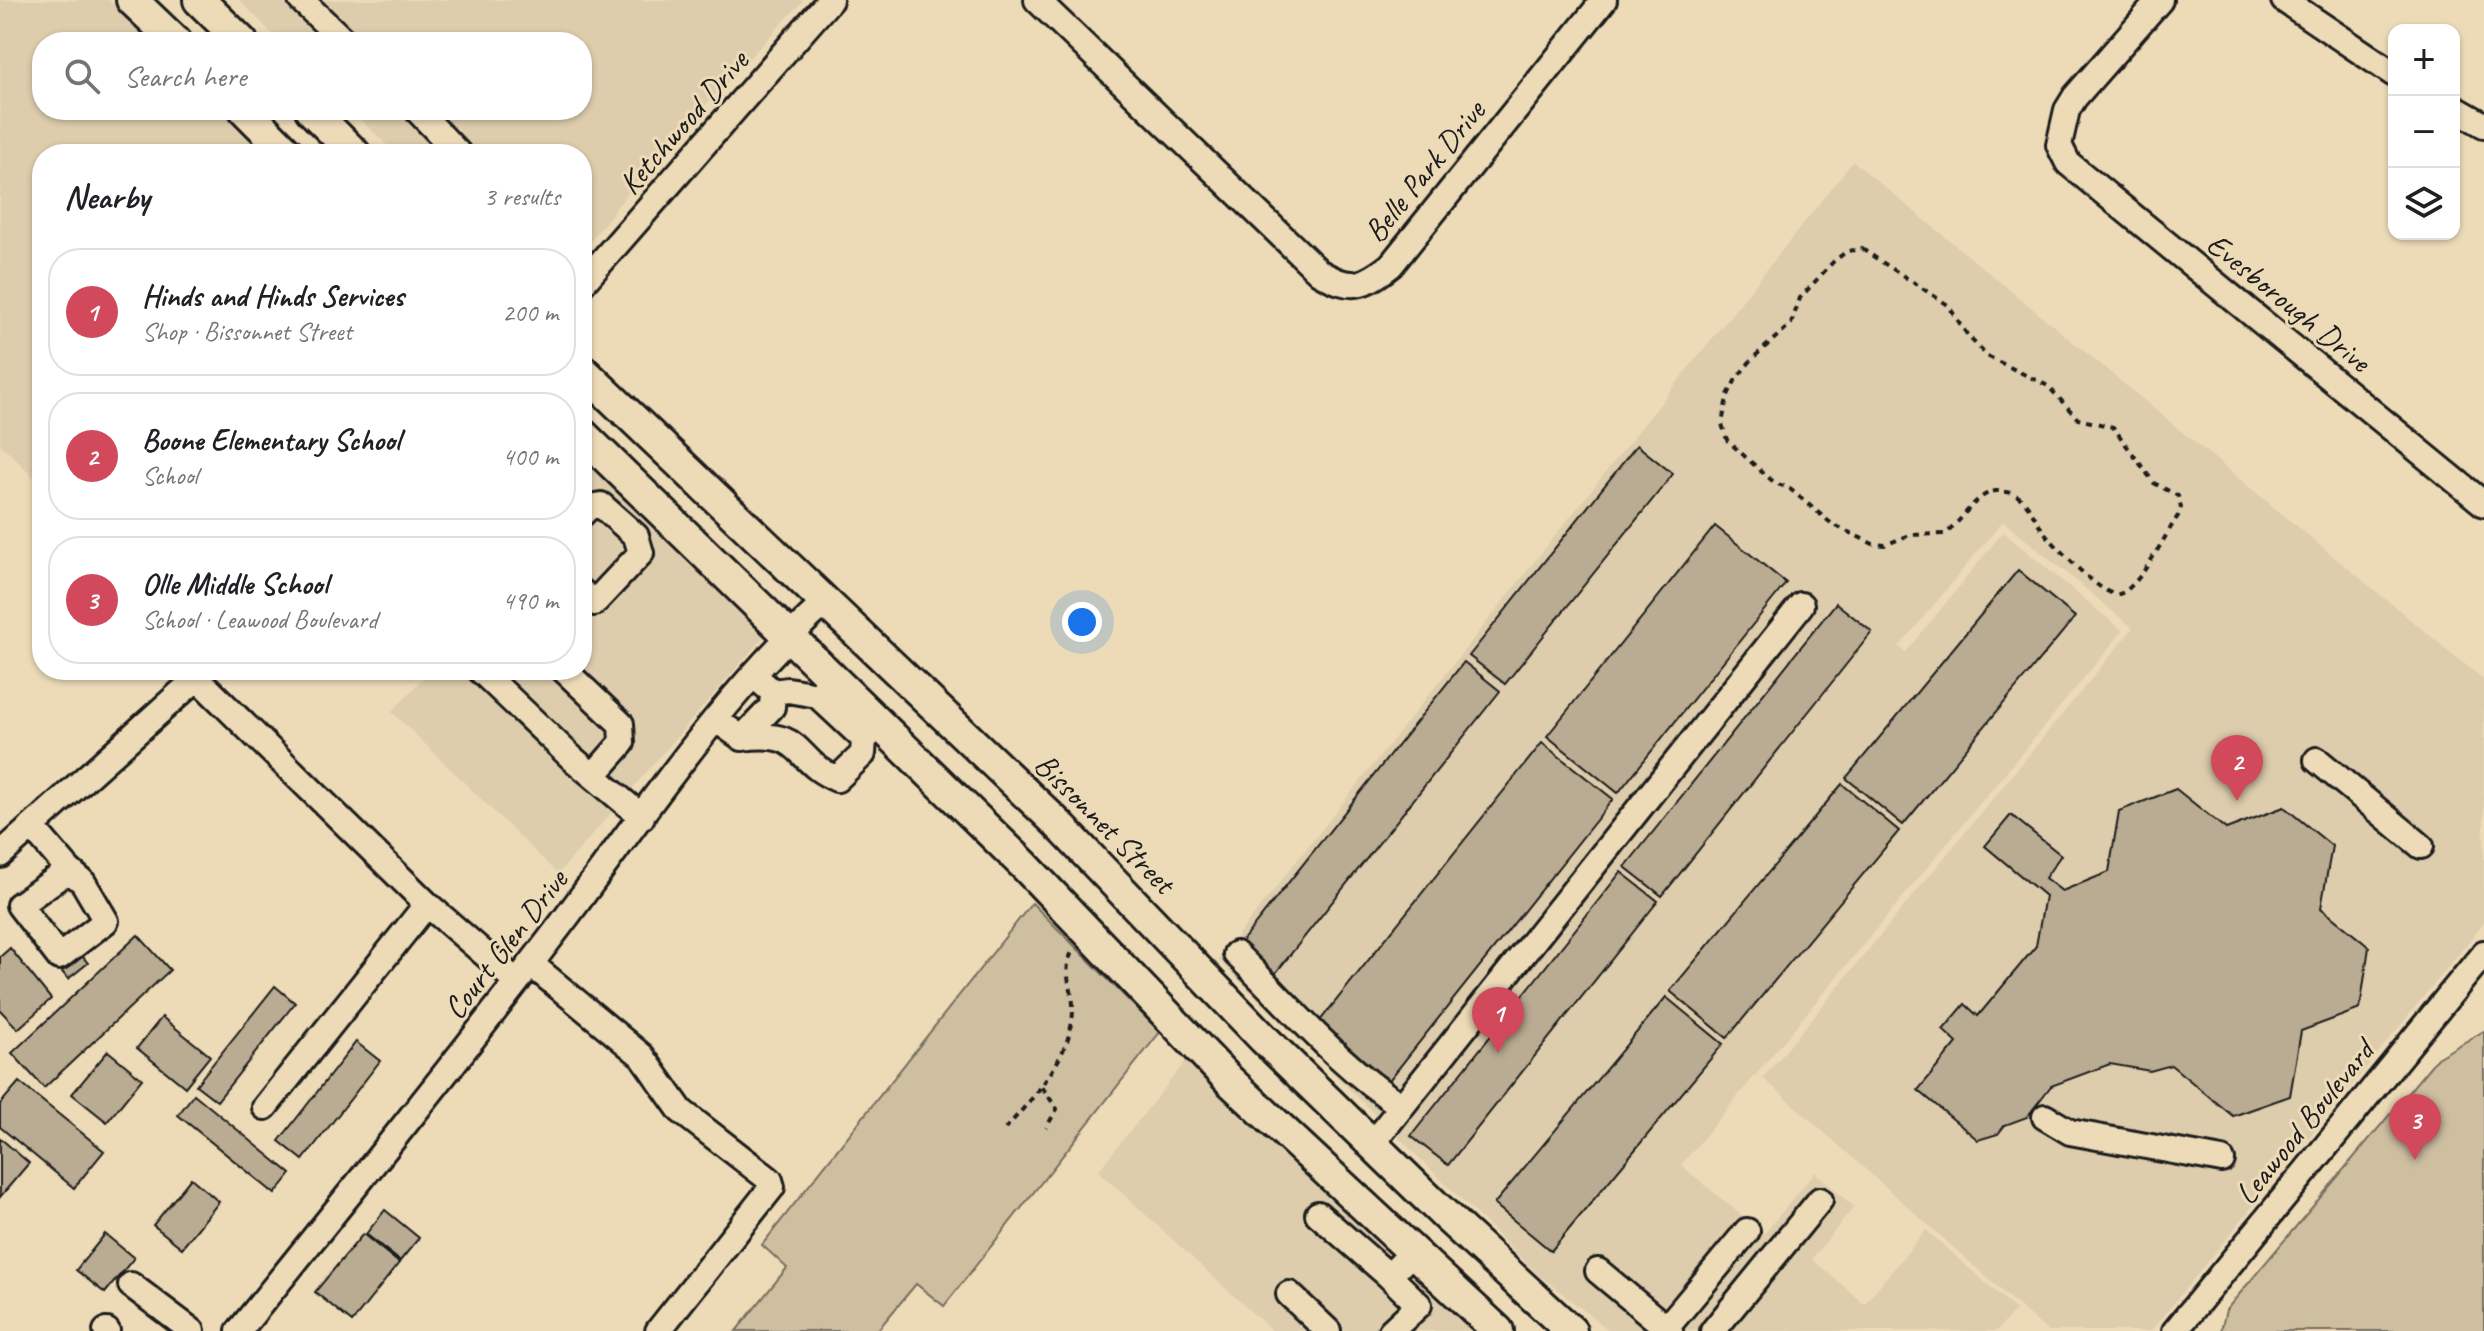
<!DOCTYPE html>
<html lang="en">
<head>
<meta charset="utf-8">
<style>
  body { margin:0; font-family:Caveat,sans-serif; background:#f2f2f2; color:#202124 }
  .controls { position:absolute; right:24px; top:24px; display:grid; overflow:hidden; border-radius:16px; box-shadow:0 2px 6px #0004 }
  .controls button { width:72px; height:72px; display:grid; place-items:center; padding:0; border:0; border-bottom:2px solid #e0e0e0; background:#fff; color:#202124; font:40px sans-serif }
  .you { position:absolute; left:1082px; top:622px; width:28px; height:28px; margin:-20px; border:6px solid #fff; border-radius:50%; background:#1a73e8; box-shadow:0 0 0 12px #1a73e833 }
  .badge { display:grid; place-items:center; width:52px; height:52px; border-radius:50%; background:#d1495b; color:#fff; font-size:26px; font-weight:700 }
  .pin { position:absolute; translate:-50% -66px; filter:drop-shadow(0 2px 4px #0008) }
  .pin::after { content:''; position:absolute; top:42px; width:28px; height:24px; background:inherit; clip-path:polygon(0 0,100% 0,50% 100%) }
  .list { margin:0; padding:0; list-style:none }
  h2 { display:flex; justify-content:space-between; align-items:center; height:104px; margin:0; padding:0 32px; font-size:34px }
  h2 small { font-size:26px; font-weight:400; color:#757577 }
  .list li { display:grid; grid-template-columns:52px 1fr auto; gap:24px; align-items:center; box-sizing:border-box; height:128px; margin:0 16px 16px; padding:0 16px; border:2px solid #e0e0e0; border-radius:32px }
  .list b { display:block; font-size:30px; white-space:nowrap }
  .list p { margin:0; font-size:26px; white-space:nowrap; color:#757577 }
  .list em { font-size:26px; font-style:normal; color:#757577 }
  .icon { flex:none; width:44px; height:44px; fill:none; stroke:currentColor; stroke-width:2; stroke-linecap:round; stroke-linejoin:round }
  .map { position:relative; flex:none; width:2484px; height:1331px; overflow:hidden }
  .search { position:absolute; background:#fff; box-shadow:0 2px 6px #0004; left:32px; top:32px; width:560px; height:88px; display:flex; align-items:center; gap:20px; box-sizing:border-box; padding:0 28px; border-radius:32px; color:#757577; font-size:30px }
  .panel { position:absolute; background:#fff; box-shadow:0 2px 6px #0004; left:32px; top:144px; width:560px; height:536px; border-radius:32px }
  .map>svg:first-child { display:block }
  .built { fill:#ddcdad }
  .green { fill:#cfbfa1; stroke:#766e5e; stroke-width:2 }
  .building { fill:#b9ac92; stroke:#1c1c1c; stroke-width:2 }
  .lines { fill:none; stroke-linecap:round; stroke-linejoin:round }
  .minor-casing { stroke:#1c1c1c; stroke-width:30 }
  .major-casing { stroke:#1c1c1c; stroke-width:36 }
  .path { stroke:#1c1c1c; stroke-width:4; stroke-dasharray:6 6; stroke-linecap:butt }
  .minor { stroke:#eddbb8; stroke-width:24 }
  .major { stroke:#eddbb8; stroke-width:30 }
  .labels { text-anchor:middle; stroke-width:6; stroke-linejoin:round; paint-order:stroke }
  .street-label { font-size:32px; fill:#1c1c1c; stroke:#eddbb8 }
</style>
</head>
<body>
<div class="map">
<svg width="2484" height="1331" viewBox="0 0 2484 1331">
  <rect width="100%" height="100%" fill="#eddbb8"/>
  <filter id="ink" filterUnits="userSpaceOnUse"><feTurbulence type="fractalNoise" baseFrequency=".0125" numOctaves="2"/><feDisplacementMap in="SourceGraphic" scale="16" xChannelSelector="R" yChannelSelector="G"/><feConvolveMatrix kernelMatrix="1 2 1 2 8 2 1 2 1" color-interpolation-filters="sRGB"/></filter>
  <g filter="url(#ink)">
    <path class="built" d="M0 0H109L153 42H42V110H224L271 154H42V485L0 444Z
      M239 0H804L652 162 582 252V154H396L351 110H582V42H281Z
      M1853 161 2484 680V923L2151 1331H2047L1763 1078 2133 628 2003 521 1899 647 1906 652 2003 532 2123 631 1681 1165 1764 1234 1815 1172 1854 1207 1812 1259 1864 1304 1926 1230 2016 1310 1997 1331H1610L1536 1273 1218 960Z
      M582 455 767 633 558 874 392 712 430 670H582Z
      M1190 1056 1480 1331H1272L1098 1171Z"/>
    <path class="green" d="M1032 903 1160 1032 944 1306 916 1284 877 1331H736L787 1268 762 1245Z
      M2484 1031V1331H2221L2226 1310 2437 1058Z"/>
    <path class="building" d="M1637 445 1673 474 1505 684 1469 656Z
      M1715 526 1786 583 1618 793 1547 736Z
      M2018 570 2075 617 1903 825 1846 778Z
      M1836 603 1872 632 1662 896 1625 867Z
      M1464 662 1500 691 1274 975 1238 946Z
      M1542 743 1613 799 1386 1084 1315 1027Z
      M1842 784 1899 831 1727 1038 1670 991Z
      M2176 789 2226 829 2284 807 2332 846 2321 908 2369 947 2360 1009 2301 1031 2290 1096 2233 1116 2171 1065 2150 1071 2110 1064 2051 1086 2027 1117 2005 1125 1998 1134 1978 1140 1918 1090 1957 1043 1943 1030 1965 1004 1978 1016 2036 946 2045 896 1985 846 2011 815 2061 855 2045 878 2062 891 2109 872 2119 811Z
      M1621 872 1658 901 1448 1165 1411 1136Z
      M138 935 170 970 44 1088 12 1053Z
      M10 948 51 999 18 1029 0 1010V957Z
      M78 951 88 963 68 979 59 968Z
      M275 986 295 1003 217 1101 196 1085Z
      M1666 997 1723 1044 1551 1251 1494 1204Z
      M162 1017 210 1056 185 1087 137 1048Z
      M356 1042 380 1061 303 1160 279 1141Z
      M108 1051 142 1079 107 1122 72 1094Z
      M19 1082 104 1151 74 1188 0 1127V1104Z
      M194 1094 291 1174 275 1194 178 1115Z
      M0 1138 29 1163 0 1197Z
      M191 1178 219 1202 182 1248 153 1225Z
      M385 1210 419 1238 400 1261 366 1234Z
      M105 1234 134 1258 105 1293 76 1270Z
      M363 1234 399 1263 352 1322 315 1292Z"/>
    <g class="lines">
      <defs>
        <path id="minor" d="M301 0 345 42
          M1037 0 1319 272C1351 291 1363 287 1391 265L1604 0
          M2160 0 2075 97 2067 110 2059 145 2068 163 2484 504
          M2284 0 2394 74
          M2454 108 2484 125
          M417 110 459 154
          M582 284 830 0
          M582 514 589 507 601 505 636 536 641 553 594 603 582 592
          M480 670 573 759 642 817
          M564 670 621 724 622 743 594 775
          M753 675 773 692 788 690 817 695 835 679
          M817 695 864 739 875 730
          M716 720 742 738C807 729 792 761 837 779L863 754 864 739
          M742 738 772 707 773 692
          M2317 760 2421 846
          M33 828 69 870
          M0 855 197 678 427 904 517 982
          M69 870 83 882 106 921 59 957 19 905Z
          M1236 954C1290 1006 1339 1066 1402 1106
          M531 964 642 1056 681 1111 770 1180 772 1187 658 1331
          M265 1107 427 904
          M2045 1117 2070 1132 2222 1160
          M1372 1144 1801 605
          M1318 1214 1389 1276
          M1598 1271 1670 1331
          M131 1285 192 1331
          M1289 1294 1328 1331
          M1667 1327 1747 1231
          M106 1331H107
          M239 1331C348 1196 457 1061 562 923 645 813 722 694 826 602
          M1391 1331 1419 1305 1389 1276 1413 1252
          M1713 1331 1820 1200
          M2175 1331 2484 953"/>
        <path id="major" d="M132 0 176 42
          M199 0 242 42
          M245 110 289 154
          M311 110 355 154
          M582 370 1058 824 1264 1039 1446 1216 1571 1331
          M582 434 1024 865 1230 1081 1498 1331"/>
      </defs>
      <use href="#minor" class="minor-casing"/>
      <use href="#major" class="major-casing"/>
      <path class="path" d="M1862 249 1948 305 1968 336 1987 356 2048 386 2078 419 2113 427 2154 483 2178 496 2181 507 2178 516C2166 533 2139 589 2119 594 2102 598 2055 545 2044 532 2035 520 2029 501 2014 494 2010 492 2000 491 1996 491 1974 494 1962 522 1945 534L1909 535 1885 545 1873 544 1832 524 1790 489 1775 483 1762 472 1727 440 1722 424 1727 397 1736 379 1753 358 1791 324 1800 298 1833 262 1847 251Z
        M1042 1087 1057 1109 1046 1128
        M1005 1129C1034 1097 1072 1056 1073 1010 1074 985 1060 975 1073 950"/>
      <use href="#minor" class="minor"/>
      <use href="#major" class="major"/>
    </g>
  </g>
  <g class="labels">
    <g class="street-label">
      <text transform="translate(683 122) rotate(-49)" y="11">Ketchwood Drive</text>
      <text transform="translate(1424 171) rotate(-51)" y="11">Belle Park Drive</text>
      <text transform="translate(2289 302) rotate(39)" y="11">Evesborough Drive</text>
      <text transform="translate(1105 823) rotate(45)" y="11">Bissonnet Street</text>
      <text transform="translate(505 944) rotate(-52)" y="11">Court Glen Drive</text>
      <text transform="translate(2304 1122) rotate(-51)" y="11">Leawood Boulevard</text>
    </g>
  </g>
</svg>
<div class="controls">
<button>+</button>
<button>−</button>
<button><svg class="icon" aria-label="layers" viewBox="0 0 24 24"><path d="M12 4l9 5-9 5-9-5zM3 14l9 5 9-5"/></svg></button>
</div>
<div class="you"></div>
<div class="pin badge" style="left:1498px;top:1053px">1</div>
<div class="pin badge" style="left:2237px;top:801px">2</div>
<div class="pin badge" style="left:2415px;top:1160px">3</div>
<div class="search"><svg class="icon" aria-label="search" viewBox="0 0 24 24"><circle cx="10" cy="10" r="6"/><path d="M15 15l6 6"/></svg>Search here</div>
<section class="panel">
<h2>Nearby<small>3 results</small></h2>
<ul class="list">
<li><span class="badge">1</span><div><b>Hinds and Hinds Services</b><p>Shop · Bissonnet Street</p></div><em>200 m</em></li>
<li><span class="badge">2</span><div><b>Boone Elementary School</b><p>School</p></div><em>400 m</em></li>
<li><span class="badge">3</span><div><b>Olle Middle School</b><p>School · Leawood Boulevard</p></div><em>490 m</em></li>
</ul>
</section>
</div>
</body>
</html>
